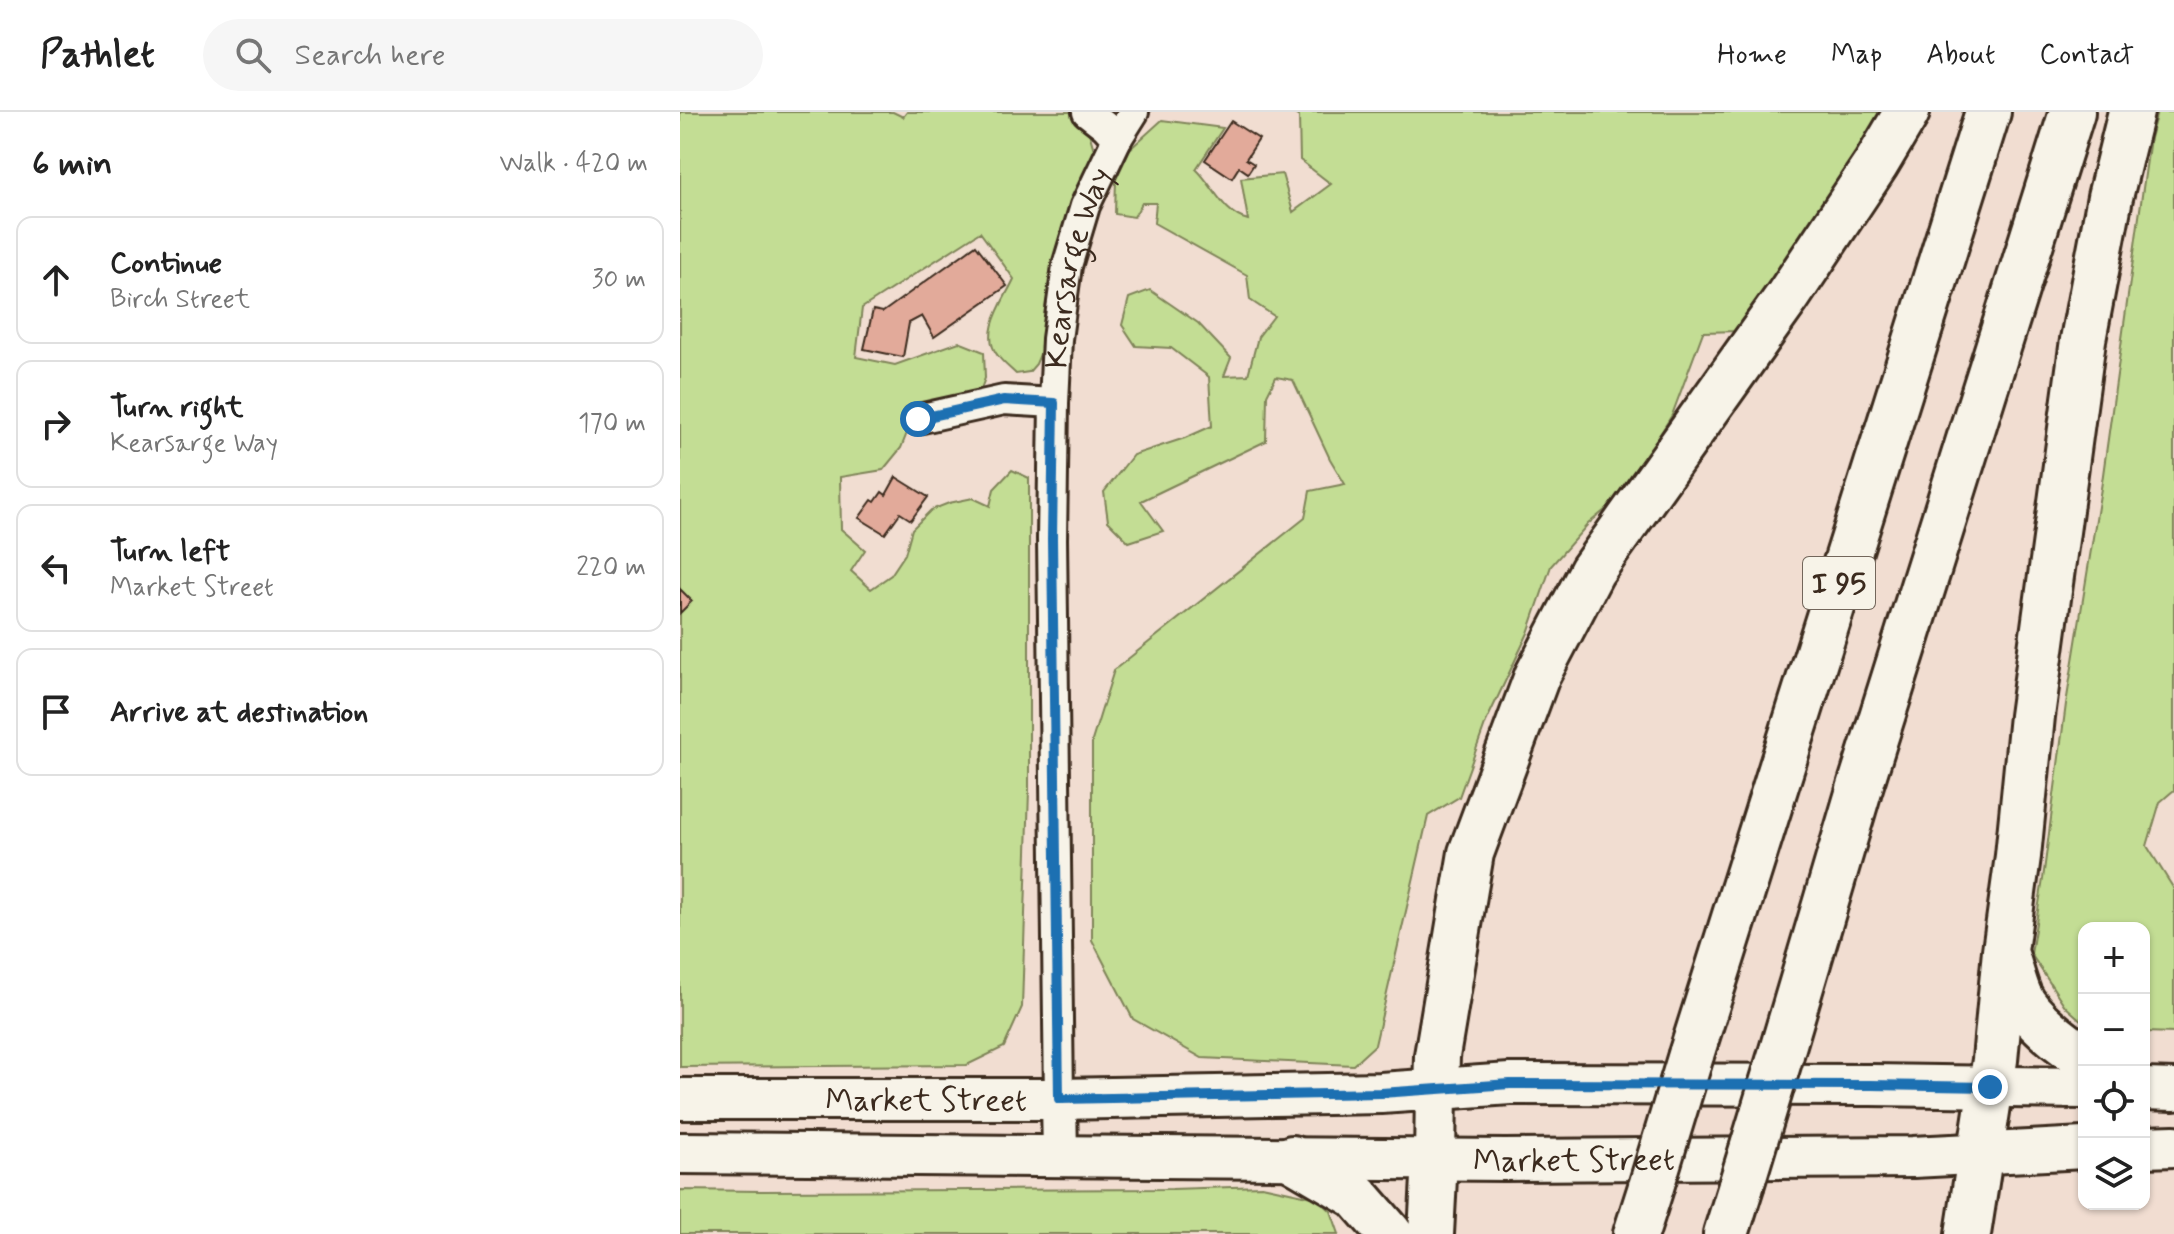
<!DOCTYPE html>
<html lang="en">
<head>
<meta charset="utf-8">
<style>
  body { margin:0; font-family:Mynerve,sans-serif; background:#f6f6f6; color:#222 }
  .controls { position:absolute; right:24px; bottom:24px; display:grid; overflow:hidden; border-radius:16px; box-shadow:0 2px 6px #0004 }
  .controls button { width:72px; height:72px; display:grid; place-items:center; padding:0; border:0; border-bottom:2px solid #e0e0e0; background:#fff; color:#222; font:40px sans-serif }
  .stop { position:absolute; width:24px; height:24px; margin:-18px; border:6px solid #1f6fb2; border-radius:50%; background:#fff }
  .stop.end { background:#1f6fb2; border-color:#fff; box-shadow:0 2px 8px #0008 }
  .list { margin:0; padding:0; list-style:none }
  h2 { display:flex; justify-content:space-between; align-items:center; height:104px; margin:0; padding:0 32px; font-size:34px }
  h2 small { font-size:26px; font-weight:400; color:#767676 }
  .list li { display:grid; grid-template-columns:52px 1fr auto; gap:24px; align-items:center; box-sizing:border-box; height:128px; margin:0 16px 16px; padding:0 16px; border:2px solid #e0e0e0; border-radius:16px }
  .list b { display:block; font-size:30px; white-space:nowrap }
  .list p { margin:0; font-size:26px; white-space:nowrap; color:#767676 }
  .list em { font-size:26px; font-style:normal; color:#767676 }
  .icon { flex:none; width:44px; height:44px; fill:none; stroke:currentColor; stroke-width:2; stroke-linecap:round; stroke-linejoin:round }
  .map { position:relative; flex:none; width:1494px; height:1122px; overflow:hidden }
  header { display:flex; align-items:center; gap:48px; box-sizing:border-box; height:112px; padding:0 40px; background:#fff; border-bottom:2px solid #e0e0e0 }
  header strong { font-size:38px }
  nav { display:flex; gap:44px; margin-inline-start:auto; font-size:28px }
  .search { width:560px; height:72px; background:#f6f6f6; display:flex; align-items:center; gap:20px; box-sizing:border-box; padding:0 28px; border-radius:44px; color:#767676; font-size:30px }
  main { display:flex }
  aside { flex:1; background:#fff }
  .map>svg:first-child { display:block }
  .green { fill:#c3dd94; stroke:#7f8459; stroke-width:2 }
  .building { fill:#e2aa9a; stroke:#3b2a1e; stroke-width:2 }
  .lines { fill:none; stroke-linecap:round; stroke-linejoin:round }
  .minor-casing { stroke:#3b2a1e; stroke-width:34 }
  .tertiary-casing { stroke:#3b2a1e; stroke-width:40 }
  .secondary-casing { stroke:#3b2a1e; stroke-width:46 }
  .motorway-casing { stroke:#3b2a1e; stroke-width:50 }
  .minor { stroke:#f7f3e8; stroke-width:28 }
  .tertiary { stroke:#f7f3e8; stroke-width:34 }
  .secondary { stroke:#f7f3e8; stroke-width:40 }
  .motorway { stroke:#f7f3e8; stroke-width:44 }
  .motorway-bridge-casing { stroke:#3b2a1e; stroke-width:50; stroke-linecap:butt }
  .motorway-bridge { stroke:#f7f3e8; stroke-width:44 }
  .route { stroke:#1f6fb2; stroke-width:10 }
  .labels { text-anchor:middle; stroke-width:6; stroke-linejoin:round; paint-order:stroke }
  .shield { fill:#f7f3e8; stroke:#73665b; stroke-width:2 }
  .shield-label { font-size:30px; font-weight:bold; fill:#3b2a1e }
  .street-label { font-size:32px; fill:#3b2a1e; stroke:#f7f3e8 }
</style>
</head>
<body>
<header>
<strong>Pathlet</strong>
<div class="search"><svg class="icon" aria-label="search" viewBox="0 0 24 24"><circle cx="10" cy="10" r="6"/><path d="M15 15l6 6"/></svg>Search here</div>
<nav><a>Home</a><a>Map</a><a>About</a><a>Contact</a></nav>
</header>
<main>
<aside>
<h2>6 min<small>Walk · 420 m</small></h2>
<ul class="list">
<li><svg class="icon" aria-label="ahead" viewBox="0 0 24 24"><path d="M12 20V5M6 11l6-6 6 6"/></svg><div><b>Continue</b><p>Birch Street</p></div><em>30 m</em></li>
<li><svg class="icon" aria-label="right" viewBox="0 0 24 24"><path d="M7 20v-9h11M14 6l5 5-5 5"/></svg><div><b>Turn right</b><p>Kearsarge Way</p></div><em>170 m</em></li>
<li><svg class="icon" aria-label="left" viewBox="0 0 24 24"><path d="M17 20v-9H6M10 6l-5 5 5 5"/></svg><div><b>Turn left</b><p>Market Street</p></div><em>220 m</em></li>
<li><svg class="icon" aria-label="arrive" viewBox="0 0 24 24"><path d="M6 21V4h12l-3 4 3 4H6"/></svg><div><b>Arrive at destination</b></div></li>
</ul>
</aside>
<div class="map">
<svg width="1494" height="1122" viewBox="0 0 1494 1122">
  <rect width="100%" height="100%" fill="#f1ddd1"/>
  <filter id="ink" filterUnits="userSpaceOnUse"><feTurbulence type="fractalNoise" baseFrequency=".0125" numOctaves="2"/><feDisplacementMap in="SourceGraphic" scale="16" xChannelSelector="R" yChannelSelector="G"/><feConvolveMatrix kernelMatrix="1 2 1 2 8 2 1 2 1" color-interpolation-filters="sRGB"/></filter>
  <g filter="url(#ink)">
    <path class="green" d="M0 0H213L223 5 227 0H393L406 10 416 45C396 83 377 123 370 166 366 190 364 216 361 240L356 252 349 260 336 262C330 256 323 251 318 244 299 221 324 189 334 167L300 120 182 196 176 245 215 253 279 230 304 240 305 266 297 288 229 316 221 336 203 358 160 365 161 417 185 438 171 459 191 477 211 463 225 442 232 417 251 398 269 391 293 386 310 394 314 377 332 358 349 366V678L342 895 324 935 287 953 0 955Z
      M612 0H1213L1059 219 1023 220 992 303 942 384 908 412 871 454 848 521 806 610 779 685 748 704 695 933 673 953 522 946 453 907 412 828V629L434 558 625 406 630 379 665 372 650 347 613 268 596 265 587 283 586 329 461 389 483 419 449 430 428 409 424 380 453 343 505 326 532 314 529 265 491 236 456 234 442 213 449 186 470 178 518 211 551 246 544 264 568 263 578 225 594 204 570 188 567 163 474 111 476 91H462L454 105 435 102 436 67 450 37 482 8 543 16 516 57C534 74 543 102 568 108L561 66 602 62 613 100 651 72 620 48 619 5Z
      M1477 0H1494V678L1480 690 1467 734 1494 777V921L1464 920V816H1404V911L1385 894 1351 842 1363 767 1386 592 1422 370 1470 26Z
      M582 1074 637 1086 651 1099 659 1122H0V1078L82 1079 492 1077Z"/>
    <path class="building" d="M551 9 579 27 566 47 574 52 568 61 559 55 552 66 525 48Z
      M296 133 327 174 254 225 242 204 229 211 223 245 184 237 193 198 203 200Z
      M216 365 248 385 231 408 220 401 205 422 179 406 192 388 195 390 202 380 206 383Z
      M0 477 12 489 0 501Z"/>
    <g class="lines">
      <defs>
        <g id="minor">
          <path d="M407 0 425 14 437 27"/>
          <path d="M238 307 324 288 374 291"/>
          <path id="s1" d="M379 987 372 427 374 291 377 227 387 154 405 94 437 27 454 0"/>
        </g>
        <path id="tertiary" d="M379 987 380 1044"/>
        <g id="secondary">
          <path d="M1464 977 1494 978"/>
          <path id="s2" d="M0 987H379L701 981 830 972 1191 973 1404 976"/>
          <path d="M1464 1035 1494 1034"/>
          <path id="s3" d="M0 1041 825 1048 1233 1045 1404 1036"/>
          <path d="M755 1047 756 978"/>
        </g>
        <path id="motorway" d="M1327 846C1331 858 1334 871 1339 883 1349 905 1383 933 1404 944
          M1101 942 1179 678 1392 0
          M1011 943 1308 0
          M756 978 757 944 791 741 857 564 912 459 1108 184 1196 52 1227 0
          M612 1046 677 1084 710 1122
          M751 1122 755 1047
          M956 1122 971 1075
          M1046 1122 1061 1074
          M1288 1122 1315 948 1325 839 1338 744 1352 604 1403 228 1430 85 1451 0"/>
      </defs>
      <use href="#minor" class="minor-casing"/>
      <use href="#tertiary" class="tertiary-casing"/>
      <use href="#secondary" class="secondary-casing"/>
      <use href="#motorway" class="motorway-casing"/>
      <use href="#minor" class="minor"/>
      <use href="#tertiary" class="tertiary"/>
      <use href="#secondary" class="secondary"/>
      <use href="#motorway" class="motorway"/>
      <defs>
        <path id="motorway-bridge" d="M1061 1074 1101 942
          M971 1075 1011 943"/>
      </defs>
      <use href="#motorway-bridge" class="motorway-bridge-casing"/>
      <use href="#motorway-bridge" class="motorway-bridge"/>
    </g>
  </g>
  <g class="lines" filter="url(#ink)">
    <path class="route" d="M238 307 324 288 374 291 372 427 379 987 701 981 830 972 1191 973 1310 975"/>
  </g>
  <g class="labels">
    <rect class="shield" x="1123" y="445" width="72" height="52" rx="6"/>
    <g class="shield-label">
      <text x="1159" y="481">I 95</text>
    </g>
    <g class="street-label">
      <text dy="11" stroke="none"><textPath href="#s1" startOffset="834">Kearsarge Way</textPath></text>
      <text dy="11" stroke="none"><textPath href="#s2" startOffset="246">Market Street</textPath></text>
      <text dy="11" stroke="none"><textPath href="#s3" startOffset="894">Market Street</textPath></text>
    </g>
  </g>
</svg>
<div class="controls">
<button>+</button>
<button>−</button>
<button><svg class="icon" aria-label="locate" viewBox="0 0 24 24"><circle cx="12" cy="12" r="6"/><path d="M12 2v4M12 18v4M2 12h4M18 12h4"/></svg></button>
<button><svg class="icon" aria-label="layers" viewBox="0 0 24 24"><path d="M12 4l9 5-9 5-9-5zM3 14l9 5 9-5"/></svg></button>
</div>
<div class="stop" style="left:238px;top:307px"></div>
<div class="stop end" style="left:1310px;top:975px"></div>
</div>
</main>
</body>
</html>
